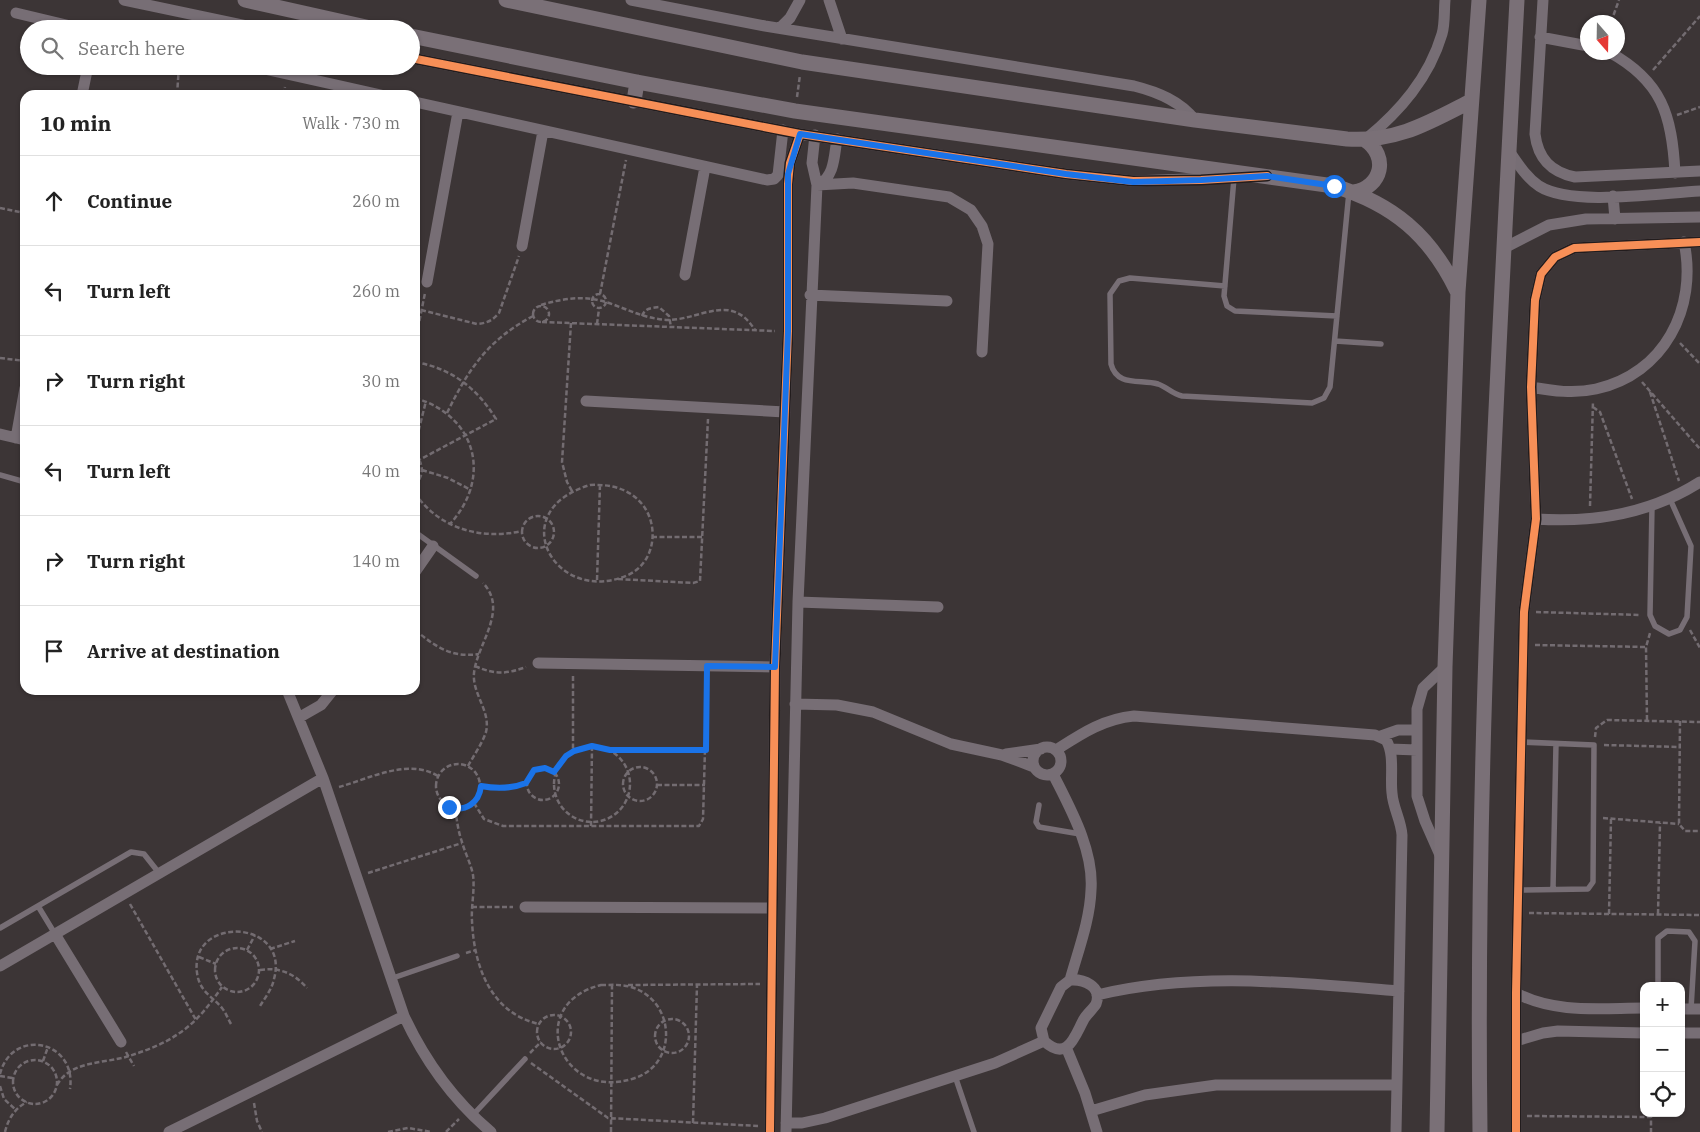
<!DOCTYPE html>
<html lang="en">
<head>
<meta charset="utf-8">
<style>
  body { margin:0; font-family:"IBM Plex Serif",serif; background:#f6f6f6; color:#222 }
  .controls { position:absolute; right:15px; bottom:15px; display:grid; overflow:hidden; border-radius:10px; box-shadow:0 1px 4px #0004 }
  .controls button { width:45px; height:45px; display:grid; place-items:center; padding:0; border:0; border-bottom:1px solid #e0e0e0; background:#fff; color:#222; font:25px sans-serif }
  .compass { position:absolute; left:1580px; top:15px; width:45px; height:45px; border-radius:50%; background:#fff; box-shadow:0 1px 4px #0004; rotate:160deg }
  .stop { position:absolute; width:15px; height:15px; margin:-11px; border:4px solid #1a73e8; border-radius:50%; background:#fff }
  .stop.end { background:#1a73e8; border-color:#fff; box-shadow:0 1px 5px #0008 }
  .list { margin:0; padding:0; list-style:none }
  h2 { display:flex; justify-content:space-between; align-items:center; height:65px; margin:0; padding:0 20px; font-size:21px }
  h2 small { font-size:16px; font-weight:400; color:#767676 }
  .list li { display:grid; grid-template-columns:32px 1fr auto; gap:15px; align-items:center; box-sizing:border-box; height:90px; padding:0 20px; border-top:1px solid #e0e0e0 }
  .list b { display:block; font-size:19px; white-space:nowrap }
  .list em { font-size:16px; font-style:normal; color:#767676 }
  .icon { flex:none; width:28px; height:28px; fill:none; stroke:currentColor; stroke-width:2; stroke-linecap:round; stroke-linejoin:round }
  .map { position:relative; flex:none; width:1700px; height:1132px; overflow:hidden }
  .search { position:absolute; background:#fff; box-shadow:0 1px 4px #0004; left:20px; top:20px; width:400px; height:55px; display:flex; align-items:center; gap:12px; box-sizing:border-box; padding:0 18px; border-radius:28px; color:#767676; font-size:19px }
  .panel { position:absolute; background:#fff; box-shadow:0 1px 4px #0004; left:20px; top:90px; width:400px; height:605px; border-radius:15px }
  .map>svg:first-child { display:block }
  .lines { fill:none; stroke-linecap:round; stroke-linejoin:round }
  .path { stroke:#736c71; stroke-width:2.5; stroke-dasharray:5 2.5; stroke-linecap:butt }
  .lane { stroke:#776e75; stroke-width:5.5 }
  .street { stroke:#776e75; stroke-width:11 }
  .secondary { stroke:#7a7077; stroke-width:15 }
  .cycleway-casing { stroke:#221c1d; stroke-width:11 }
  .cycleway { stroke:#f78f57; stroke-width:8 }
  .route { stroke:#1a73e8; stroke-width:6 }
</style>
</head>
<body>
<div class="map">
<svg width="1700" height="1132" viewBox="0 0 1700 1132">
  <rect width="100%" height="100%" fill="#3c3536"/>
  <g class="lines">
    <path class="path" d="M1611 22 1619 0
      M1653 70 1700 16
      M177 95 179 66
      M283 95 285 87
      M797 97 800 75
      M1677 115 1700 107
      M0 208 25 213
      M592 301a7 7 0 1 1 14 0a7 7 0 1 1-14 0Z
      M600 294 626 160
      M541 305C564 298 586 295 609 303 629 310 646 319 668 320 689 320 714 306 732 311 743 314 749 321 755 330
      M533 314a8 8 0 1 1 16 0a8 8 0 1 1-16 0Z
      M421 310 477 324C487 323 492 321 499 313L519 256
      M642 316C645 308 651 308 659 307L669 316 671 327
      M542 322 775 331
      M571 323 562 462 567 482 572 491
      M597 324 599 309
      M415 343 425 293
      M1680 343 1700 364
      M0 358 25 361
      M415 362C451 368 477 388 496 419L419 460
      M1642 382 1700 449
      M1650 392 1679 481
      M415 398C477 416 492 478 450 524
      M1593 407 1600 412 1632 499
      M447 413C469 368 488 340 533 316
      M415 445 426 401
      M415 454C424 464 424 476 415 485
      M422 470 448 478 471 490
      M590 485C609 484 629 488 642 504 660 526 655 563 628 575 555 607 502 511 590 485Z
      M415 493C439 529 481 540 522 531
      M1590 506 1593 401
      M522 532a16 16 0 1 1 32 0a16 16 0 1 1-32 0Z
      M652 537H702
      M618 579 693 583 700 581 708 419
      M597 580 600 484
      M1536 612 1641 615
      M415 630C436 647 451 658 479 654
      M1690 630 1700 648
      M1535 645 1646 647
      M475 666C495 675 507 674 526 667
      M573 676V750
      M1647 720 1646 647 1650 633
      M1680 721 1679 824 1685 831H1700
      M1595 737 1596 728 1607 720 1700 722
      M1604 745 1680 747
      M554 784a38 38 0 1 1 76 0a38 38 0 1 1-76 0Z
      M610 750 705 749
      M436 786a22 22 0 1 1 44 0a22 22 0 1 1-44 0Z
      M468 766C474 755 482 744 486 732 491 711 472 694 474 673 477 644 509 610 483 583
      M623 784a17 17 0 1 1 34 0a17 17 0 1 1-34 0Z
      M527 784a16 16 0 1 1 32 0a16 16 0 1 1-32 0Z
      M657 785H705
      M481 786 499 789 527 783
      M339 787C371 778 408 758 438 776
      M474 803 484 819 503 826H699L703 819 707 678
      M455 809C457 820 458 831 462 842 465 853 471 864 473 875 475 890 471 906 472 921 474 967 491 1013 539 1024
      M1603 818 1679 824
      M591 826 592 746
      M368 873 462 843
      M130 904 196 1020
      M472 907H513
      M1529 913 1700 915
      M1609 914 1611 819
      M1658 914 1660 823
      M215 970a22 22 0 1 1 44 0a22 22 0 1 1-44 0Z
      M270 949 295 941
      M247 950 255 935
      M466 953 476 950
      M199 957 216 964
      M260 970C279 967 294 973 307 988
      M601 985C611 985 621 984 631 987 675 1000 679 1063 635 1078 560 1104 523 1004 601 985Z
      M628 985 760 984
      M537 1032a17 17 0 1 1 34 0a17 17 0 1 1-34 0Z
      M655 1036a17 17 0 1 1 34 0a17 17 0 1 1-34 0Z
      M231 1024C228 1019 226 1013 222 1008 213 997 202 993 198 978 183 915 291 917 274 979 272 989 265 998 260 1006
      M126 1052 134 1066
      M530 1053 541 1042
      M13 1082a22 22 0 1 1 44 0a22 22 0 1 1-44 0Z
      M43 1061 48 1047
      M531 1063 608 1118 758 1126
      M0 1074C12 1027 77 1040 70 1089
      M0 1076 13 1078
      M57 1085C71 1060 104 1064 129 1056 145 1051 164 1044 178 1034 197 1022 210 1004 222 987
      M0 1086 4 1099 16 1110
      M254 1103 257 1121 262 1132
      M1651 1113V1132
      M1527 1116 1651 1117
      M693 1123 697 985
      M5 1132C8 1119 15 1108 27 1102
      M388 1132 408 1128 432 1132
      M446 1132 459 1119
      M611 1132 612 985"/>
    <path class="lane" d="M1234 178 1224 296 1227 306 1235 311 1337 316
      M1225 286 1130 278 1119 281 1110 294 1111 364C1117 387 1140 379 1158 384 1167 387 1172 394 1182 396L1312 403 1324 398 1330 387 1349 192
      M1335 341 1381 344
      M0 475 25 482
      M1652 506 1650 615 1655 626 1669 634 1680 630 1687 617 1691 546 1670 499
      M415 532 476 576
      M1039 805 1036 822 1039 827 1080 834
      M1553 889 1556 744
      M1518 890 1588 889 1593 882 1594 745 1521 742
      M38 906 55 934
      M0 928 131 852 144 854 159 873
      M390 979 457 956
      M1658 986V938L1667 931 1689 932 1695 941 1691 1009
      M955 1076 974 1132
      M472 1116 525 1059"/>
    <path class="street" d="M124 0 261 29
      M631 0 765 26 1134 86C1158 92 1180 101 1195 120
      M829 0 842 39
      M1543 0 1535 134C1538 159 1551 172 1575 177L1700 171
      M16 13 83 29
      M780 28 790 18 800 0
      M1540 37 1588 46
      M1609 52C1662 81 1672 115 1675 173
      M411 58 800 134 1066 174 1133 181 1241 177
      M251 66 381 95
      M82 95 88 66
      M415 102 767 180 774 179 778 175 783 130
      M1366 139C1400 111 1429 78 1442 34 1445 24 1444 11 1445 0
      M1509 151C1518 164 1526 177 1539 186 1572 207 1660 193 1700 191
      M819 184C835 176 834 155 837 139
      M817 185 853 183 949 197 971 210 982 226 988 244 982 352
      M1613 196 1615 219
      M522 246 543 131
      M1506 247 1549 225 1586 219 1700 217
      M685 275 705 167
      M427 282 458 112
      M810 295 947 301
      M1531 387C1553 391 1574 394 1596 389 1664 374 1698 308 1684 242
      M586 401 785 412
      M0 434 25 440
      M16 438 25 388
      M1536 519C1595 523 1650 514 1700 482
      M415 572 433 546
      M798 602 938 607
      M538 663 775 667
      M287 690 323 778 404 1016C425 1061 453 1100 491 1132
      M795 704 837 705 873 712 951 744 1002 755 1034 767
      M300 717 321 705 333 690
      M1381 736 1398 730H1417
      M1033 761a14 14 0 1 1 28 0a14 14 0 1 1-28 0Z
      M1390 749 1417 750
      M1056 750C1081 734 1103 719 1134 716L1375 735 1386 740C1395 754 1390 777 1392 793 1393 808 1401 820 1402 835L1396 1132
      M1006 754 1041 749
      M1053 774C1070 808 1094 850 1091 890 1090 920 1078 951 1070 980
      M1440 855 1425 821 1417 796V709L1423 688 1445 667
      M525 907 772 908
      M55 934 121 1042
      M0 966 323 778
      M1070 980C1083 979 1103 986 1096 1004 1093 1009 1087 1014 1084 1019 1075 1035 1068 1063 1044 1041L1041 1028 1061 987Z
      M1516 993C1555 1014 1601 1008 1644 1008
      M1097 995C1197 971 1298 983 1399 991
      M1681 1009H1700
      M1681 1033H1700
      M1516 1041 1543 1033 1558 1031 1644 1033
      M1066 1047 1085 1093 1097 1132
      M1091 1111 1145 1095 1216 1085H1396
      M786 1123H802L825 1118 995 1063 1044 1041
      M169 1132 404 1016
      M770 1132 775 667 788 331V184L790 163 800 134
      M786 1132 798 602 817 185 812 163 815 135
      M1516 1132V993L1524 612 1536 519 1531 387 1535 300 1541 274 1555 257 1574 248 1700 242"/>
    <path class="secondary" d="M245 0 375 29
      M506 0 802 62 1195 120 1347 139C1397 142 1428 123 1471 101
      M411 36 637 82 795 111 1334 186C1393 204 1430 235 1457 291
      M634 101 637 82
      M1354 192C1382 187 1389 156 1365 140
      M1437 1132 1445 667 1458 292 1479 0
      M1480 1132C1475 755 1497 377 1517 0"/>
    <defs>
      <path id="cycleway" d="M411 58 800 134 1066 174 1133 181 1201 180 1267 176
        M770 1132 775 667 788 331V184L790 163 800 134
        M1516 1132V993L1524 612 1536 519 1531 387 1535 300 1541 274 1555 257 1574 248 1700 242"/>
    </defs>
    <use href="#cycleway" class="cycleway-casing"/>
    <use href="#cycleway" class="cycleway"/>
  </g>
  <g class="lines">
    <path class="route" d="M449 807C466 812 479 803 481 786 497 789 511 789 526 783L534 770 545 768 554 772 566 756 574 751 592 746 610 750H706L707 666 775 667 788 331V174L800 134 1066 174 1133 182 1201 180 1267 176 1334 186"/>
  </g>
</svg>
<div class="controls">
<button>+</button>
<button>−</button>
<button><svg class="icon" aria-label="locate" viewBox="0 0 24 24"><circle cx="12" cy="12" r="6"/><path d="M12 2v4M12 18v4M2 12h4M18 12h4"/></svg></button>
</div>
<svg class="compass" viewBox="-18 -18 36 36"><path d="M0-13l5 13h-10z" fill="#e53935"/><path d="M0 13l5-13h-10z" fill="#767676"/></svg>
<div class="stop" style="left:1334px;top:186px"></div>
<div class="stop end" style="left:449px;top:807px"></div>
<div class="search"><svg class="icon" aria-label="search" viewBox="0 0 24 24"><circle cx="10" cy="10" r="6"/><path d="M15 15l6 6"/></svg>Search here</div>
<section class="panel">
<h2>10 min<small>Walk · 730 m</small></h2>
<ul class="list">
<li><svg class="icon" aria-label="ahead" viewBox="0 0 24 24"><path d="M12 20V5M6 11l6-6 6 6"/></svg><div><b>Continue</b></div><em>260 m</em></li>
<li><svg class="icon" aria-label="left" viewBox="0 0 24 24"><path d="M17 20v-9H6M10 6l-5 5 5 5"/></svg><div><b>Turn left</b></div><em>260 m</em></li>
<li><svg class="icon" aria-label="right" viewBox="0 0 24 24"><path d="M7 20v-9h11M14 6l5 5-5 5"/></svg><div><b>Turn right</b></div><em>30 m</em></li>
<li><svg class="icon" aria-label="left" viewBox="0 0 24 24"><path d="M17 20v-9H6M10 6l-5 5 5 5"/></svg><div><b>Turn left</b></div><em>40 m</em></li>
<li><svg class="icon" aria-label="right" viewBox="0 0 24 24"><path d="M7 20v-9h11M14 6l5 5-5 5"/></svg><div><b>Turn right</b></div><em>140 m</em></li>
<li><svg class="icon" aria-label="arrive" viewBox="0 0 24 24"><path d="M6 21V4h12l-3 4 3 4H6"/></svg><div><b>Arrive at destination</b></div></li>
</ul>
</section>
</div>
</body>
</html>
